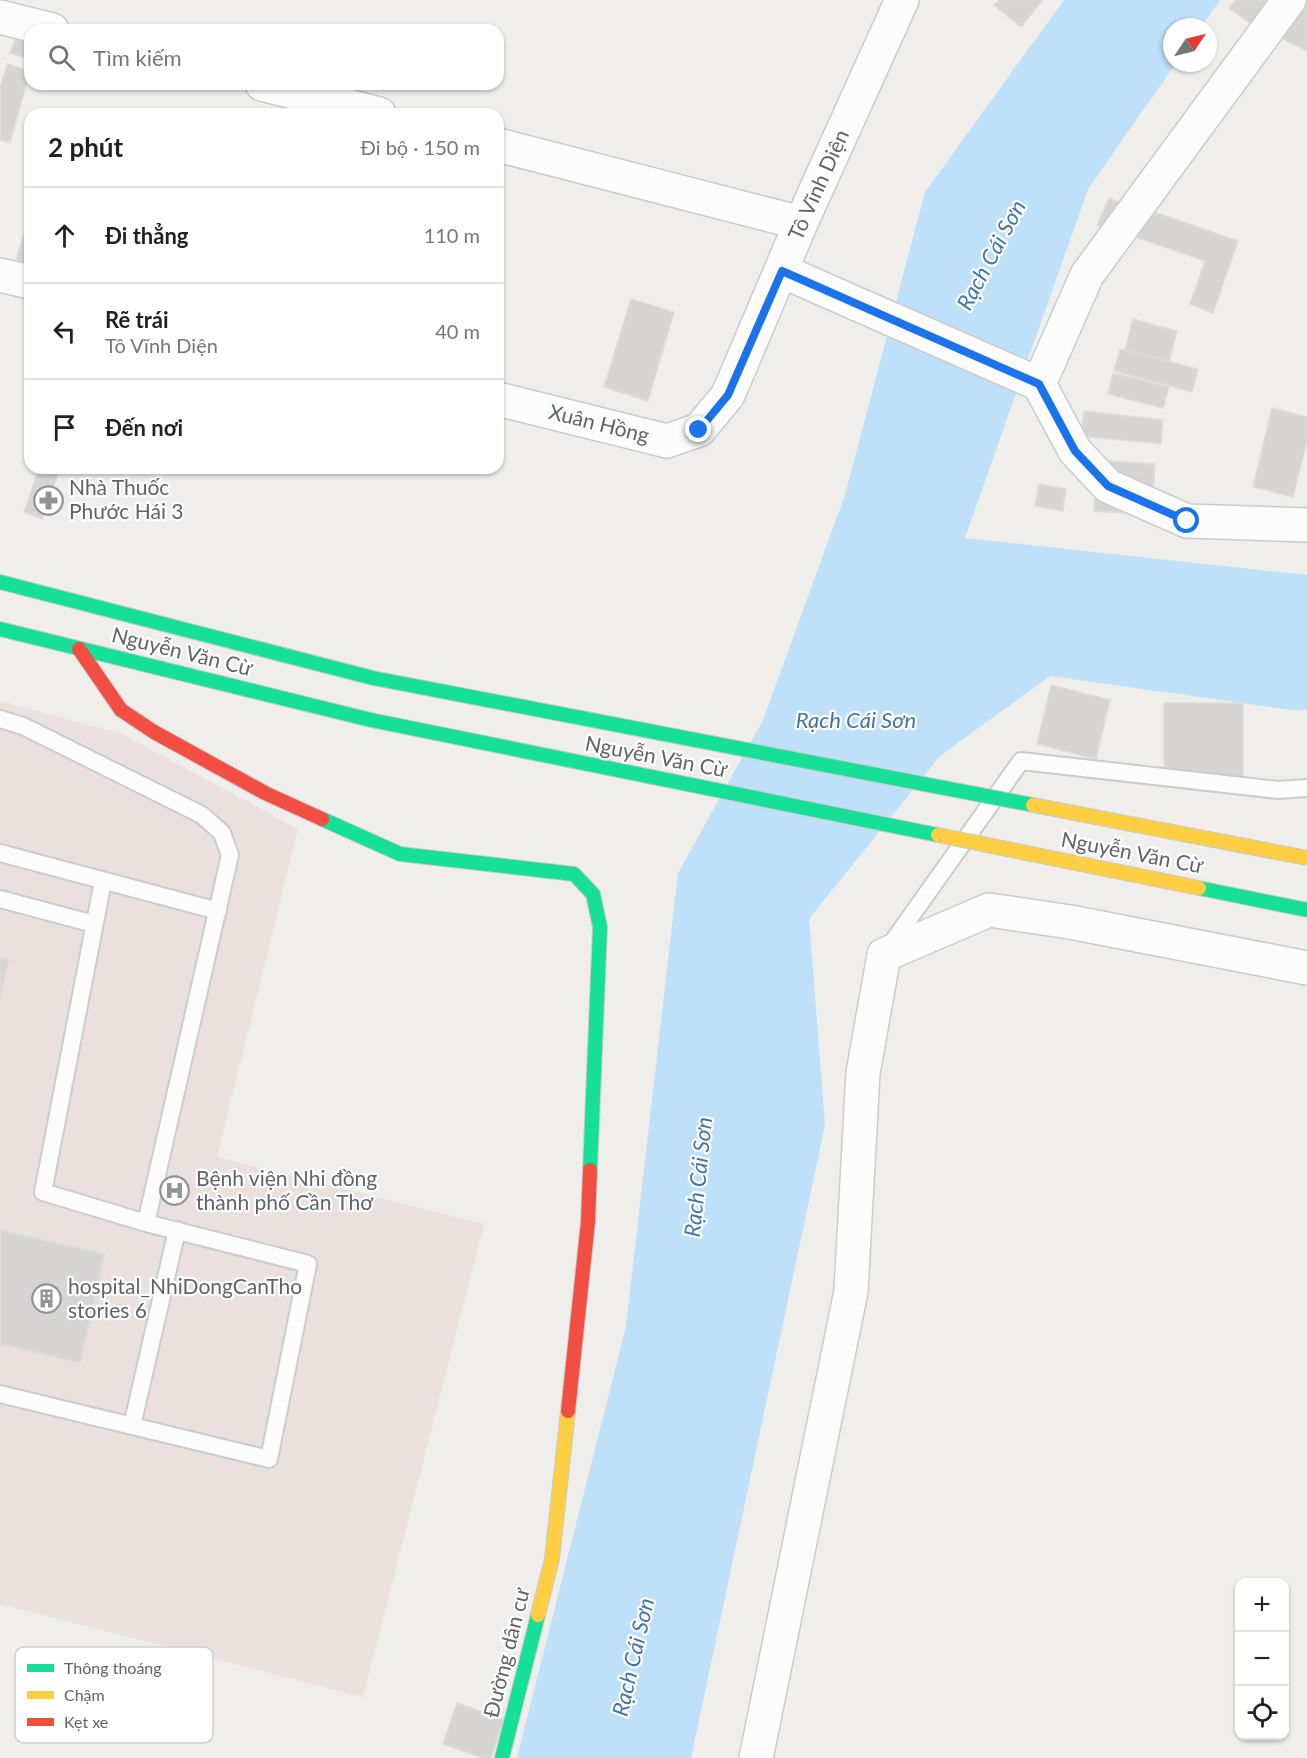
<!DOCTYPE html>
<html lang="vi">
<head>
<meta charset="utf-8">
<style>
  body { margin:0; font-family:Lato,sans-serif; background:#f6f6f6; color:#222 }
  .controls { position:absolute; right:18px; bottom:18px; display:grid; overflow:hidden; border-radius:12px; box-shadow:0 2px 4px #0004 }
  .controls button { width:54px; height:54px; display:grid; place-items:center; padding:0; border:0; border-bottom:2px solid #e0e0e0; background:#fff; color:#222; font:30px sans-serif }
  .compass { position:absolute; left:1163px; top:18px; width:54px; height:54px; border-radius:50%; background:#fff; box-shadow:0 2px 4px #0004; rotate:55deg }
  .stop { position:absolute; width:18px; height:18px; margin:-14px; border:4px solid #1a73e8; border-radius:50%; background:#fff }
  .stop.end { background:#1a73e8; border-color:#fff; box-shadow:0 2px 6px #0008 }
  .list { margin:0; padding:0; list-style:none }
  h2 { display:flex; justify-content:space-between; align-items:center; height:78px; margin:0; padding:0 24px; font-size:26px }
  h2 small { font-size:20px; font-weight:400; color:#767676 }
  .list li { display:grid; grid-template-columns:39px 1fr auto; gap:18px; align-items:center; box-sizing:border-box; height:96px; padding:0 24px; border-top:2px solid #e0e0e0 }
  .list b { display:block; font-size:22px; white-space:nowrap }
  .list p { margin:0; font-size:20px; white-space:nowrap; color:#767676 }
  .list em { font-size:20px; font-style:normal; color:#767676 }
  .icon { flex:none; width:33px; height:33px; fill:none; stroke:currentColor; stroke-width:2; stroke-linecap:round; stroke-linejoin:round }
  .map { position:relative; flex:none; width:1307px; height:1758px; overflow:hidden }
  .search { position:absolute; background:#fff; box-shadow:0 2px 4px #0004; left:24px; top:24px; width:480px; height:66px; display:flex; align-items:center; gap:15px; box-sizing:border-box; padding:0 21px; border-radius:18px; color:#767676; font-size:22px }
  .panel { position:absolute; background:#fff; box-shadow:0 2px 4px #0004; left:24px; top:108px; width:480px; height:366px; border-radius:18px }
  .map>svg:first-child { display:block }
  .medical { fill:#eae0de }
  .water { fill:#bfe0f9 }
  .building { fill:#d6d5d3; stroke:#deddd9; stroke-width:1.5 }
  .lines { fill:none; stroke-linecap:round; stroke-linejoin:round }
  .lane-casing { stroke:#cbcccc; stroke-width:20 }
  .street-casing { stroke:#cbcccc; stroke-width:36 }
  .fast-casing { stroke:#cacacb; stroke-width:16 }
  .slow-casing { stroke:#cacacb; stroke-width:16 }
  .jam-casing { stroke:#cacacb; stroke-width:16 }
  .lane { stroke:#fdfcfc; stroke-width:16 }
  .street { stroke:#fdfcfc; stroke-width:33 }
  .fast { stroke:#16e098; stroke-width:14 }
  .slow { stroke:#ffcf43; stroke-width:14 }
  .jam { stroke:#f24e42; stroke-width:14 }
  .fast-bridge-casing { stroke:#cacacb; stroke-width:16; stroke-linecap:butt }
  .slow-bridge-casing { stroke:#cacacb; stroke-width:16; stroke-linecap:butt }
  .fast-bridge { stroke:#16e098; stroke-width:14 }
  .slow-bridge { stroke:#ffcf43; stroke-width:14 }
  .route { stroke:#1a73e8; stroke-width:8 }
  .labels { text-anchor:middle; stroke-width:4.5; stroke-linejoin:round; paint-order:stroke }
  .street-label { font-size:21px; fill:#5f6368; stroke:#fff }
  .poi-label { font-size:21px; fill:#5f6368; stroke:#fff; text-anchor:start }
  .water-label { font-size:22px; font-style:italic; fill:#4174aa; stroke:#fff }
  .key { fill:#fff; stroke:#cfd0d2; stroke-width:1.5 }
  .key-label { font-size:16px; fill:#5f6368 }
</style>
</head>
<body>
<div class="map">
<svg width="1307" height="1758" viewBox="0 0 1307 1758">
  <rect width="100%" height="100%" fill="#efeeea"/>
  <path class="medical" d="M0 701 122 734 298 829 217 1157 484 1224 363 1697 0 1604Z"/>
  <path class="water" d="M1064 0H1220L1201 27H1172V63H1176L1088 189 965 538 1307 575V709L1299 711 1050 676 940 756 809 919 825 1125 691 1758H517L626 1326 678 873 763 720 845 495 925 192Z"/>
  <path class="building" d="M999 0H1040L1042 1 1021 27 994 5Z
    M1235 0H1277L1257 28 1229 8Z
    M1282 0H1307V51L1267 31Z
    M16 36 30 41V59L10 53Z
    M7 64 30 71 10 143 0 140V87Z
    M1109 198 1130 207 1118 234 1097 225Z
    M1145 209 1238 241 1213 313 1190 304 1205 261 1135 237Z
    M30 214V269L15 264Z
    M631 299 674 312 648 401 604 387Z
    M1133 319 1177 331 1169 362 1125 350Z
    M1120 349 1198 369 1192 392 1114 371Z
    M1113 373 1169 387 1163 408 1108 394Z
    M1272 408 1307 417V441L1293 497 1253 487Z
    M1084 411 1163 420 1161 444 1081 436Z
    M1097 460 1155 464 1152 515 1094 511Z
    M39 468H60L42 519 24 512Z
    M1039 484 1066 489 1063 511 1035 506Z
    M1051 685 1110 700 1096 759 1037 744Z
    M1164 703H1243V777L1164 776Z
    M0 958 9 960 0 999Z
    M0 1230 105 1254 80 1363 0 1344Z
    M457 1703 504 1719 491 1758H483L443 1744Z"/>
  <g class="lines">
    <defs>
      <path id="lane" d="M0 719 23 726 202 815 222 833 230 855 146 1223
        M0 853 218 911
        M0 899 94 924
        M889 947 1021 761 1278 790 1307 788
        M0 1394 269 1459 308 1264 146 1223 43 1192 103 881
        M132 1426 177 1230"/>
      <path id="street" d="M1289 0 1087 275 1039 384 1075 451 1108 486 1187 521 1307 525
        M0 17 52 30
        M262 84 379 114
        M498 145 801 223
        M782 271 1039 384
        M0 275 30 282
        M498 399 667 441 699 430 728 395 801 223 902 0
        M756 1758 851 1291 863 1073 884 955 989 910 1070 922 1307 968"/>
      <path id="fast" d="M0 582 373 678
        M0 629 371 720
        M322 819 400 854 574 874 593 894 600 927 590 1170
        M502 1758 538 1615"/>
      <path id="slow" d="M538 1615 552 1559 568 1411"/>
      <path id="jam" d="M79 649 121 710 154 732 265 793 322 819
        M568 1411 588 1222 590 1170"/>
    </defs>
    <use href="#lane" class="lane-casing"/>
    <use href="#street" class="street-casing"/>
    <use href="#fast" class="fast-casing"/>
    <use href="#slow" class="slow-casing"/>
    <use href="#jam" class="jam-casing"/>
    <use href="#lane" class="lane"/>
    <use href="#street" class="street"/>
    <use href="#fast" class="fast"/>
    <use href="#slow" class="slow"/>
    <use href="#jam" class="jam"/>
    <defs>
      <path id="fast-bridge" d="M373 678 1033 805
        M371 720 938 835
        M1199 888 1307 910"/>
      <path id="slow-bridge" d="M1033 805 1307 858
        M938 835 1199 888"/>
    </defs>
    <use href="#fast-bridge" class="fast-bridge-casing"/>
    <use href="#slow-bridge" class="slow-bridge-casing"/>
    <use href="#fast-bridge" class="fast-bridge"/>
    <use href="#slow-bridge" class="slow-bridge"/>
  </g>
  <g class="lines">
    <path class="route" d="M699 430 728 395 782 271 1039 384 1075 451 1108 486 1187 521"/>
  </g>
  <defs>
    <symbol id="pharmacy-ring" viewBox="-11 -11 22 22"><circle r="9.5" fill="#fff" stroke="#919496" stroke-width="1.5"/><path d="M-2-6h4v4h4v4h-4v4h-4v-4h-4v-4h4Z" fill="#919496"/></symbol>
    <symbol id="hospital-ring" viewBox="-11 -11 22 22"><circle r="9.5" fill="#fff" stroke="#919496" stroke-width="1.5"/><path d="M-5-5h3v3.5h4V-5h3V5h-3V1.5h-4V5h-3Z" fill="#919496"/></symbol>
    <symbol id="building-ring" viewBox="-11 -11 22 22"><circle r="9.5" fill="#fff" stroke="#919496" stroke-width="1.5"/><path d="M-4-6H4V6H1V3H-1V6H-4ZM-2.5-4.3h1.7v1.8h-1.7ZM.8-4.3h1.7v1.8H.8ZM-2.5-1h1.7V.8h-1.7ZM.8-1h1.7V.8H.8Z" fill="#919496"/></symbol>
  </defs>
  <g fill-rule="evenodd">
    <use href="#pharmacy-ring" x="32" y="484" width="33" height="33"/>
    <use href="#hospital-ring" x="158" y="1174" width="33" height="33"/>
    <use href="#building-ring" x="30" y="1282" width="33" height="33"/>
  </g>
  <g class="labels">
    <g class="street-label">
      <text transform="translate(819 185) rotate(-66)" y="7">Tô Vĩnh Diện</text>
      <text transform="translate(599 424) rotate(14)" y="7">Xuân Hồng</text>
      <text transform="translate(182 652) rotate(14)" y="7">Nguyễn Văn Cừ</text>
      <text transform="translate(656 757) rotate(11)" y="7">Nguyễn Văn Cừ</text>
      <text transform="translate(1132 853) rotate(11)" y="7">Nguyễn Văn Cừ</text>
      <text transform="translate(507 1653) rotate(-76)" y="7">Đường dân cư</text>
    </g>
    <g class="poi-label">
      <text x="69" y="495">Nhà Thuốc<tspan x="69" dy="24">Phước Hái 3</tspan></text>
      <text x="196" y="1186">Bệnh viện Nhi đồng<tspan x="196" dy="24">thành phố Cần Thơ</tspan></text>
      <text x="68" y="1294">hospital_NhiDongCanTho<tspan x="68" dy="24">stories 6</tspan></text>
    </g>
    <g class="water-label">
      <text transform="translate(991 255) rotate(-62)" y="8">Rạch Cái Sơn</text>
      <text x="856" y="728">Rạch Cái Sơn</text>
      <text transform="translate(698 1177) rotate(-84)" y="8">Rạch Cái Sơn</text>
      <text transform="translate(633 1657) rotate(-77)" y="8">Rạch Cái Sơn</text>
    </g>
  </g>
  <rect x="15" y="1647" width="198" height="96" rx="9" class="key"/>
  <rect x="27" y="1664" width="27" height="8" fill="#16e098"/>
  <rect x="27" y="1691" width="27" height="8" fill="#ffcf43"/>
  <rect x="27" y="1718" width="27" height="8" fill="#f24e42"/>
  <g class="key-label">
    <text x="64" y="1674">Thông thoáng</text>
    <text x="64" y="1701">Chậm</text>
    <text x="64" y="1728">Kẹt xe</text>
  </g>
</svg>
<div class="controls">
<button>+</button>
<button>−</button>
<button><svg class="icon" aria-label="locate" viewBox="0 0 24 24"><circle cx="12" cy="12" r="6"/><path d="M12 2v4M12 18v4M2 12h4M18 12h4"/></svg></button>
</div>
<svg class="compass" viewBox="-18 -18 36 36"><path d="M0-13l5 13h-10z" fill="#e53935"/><path d="M0 13l5-13h-10z" fill="#767676"/></svg>
<div class="stop" style="left:1187px;top:521px"></div>
<div class="stop end" style="left:699px;top:430px"></div>
<div class="search"><svg class="icon" aria-label="search" viewBox="0 0 24 24"><circle cx="10" cy="10" r="6"/><path d="M15 15l6 6"/></svg>Tìm kiếm</div>
<section class="panel">
<h2>2 phút<small>Đi bộ · 150 m</small></h2>
<ul class="list">
<li><svg class="icon" aria-label="ahead" viewBox="0 0 24 24"><path d="M12 20V5M6 11l6-6 6 6"/></svg><div><b>Đi thẳng</b></div><em>110 m</em></li>
<li><svg class="icon" aria-label="left" viewBox="0 0 24 24"><path d="M17 20v-9H6M10 6l-5 5 5 5"/></svg><div><b>Rẽ trái</b><p>Tô Vĩnh Diện</p></div><em>40 m</em></li>
<li><svg class="icon" aria-label="arrive" viewBox="0 0 24 24"><path d="M6 21V4h12l-3 4 3 4H6"/></svg><div><b>Đến nơi</b></div></li>
</ul>
</section>
</div>
</body>
</html>
